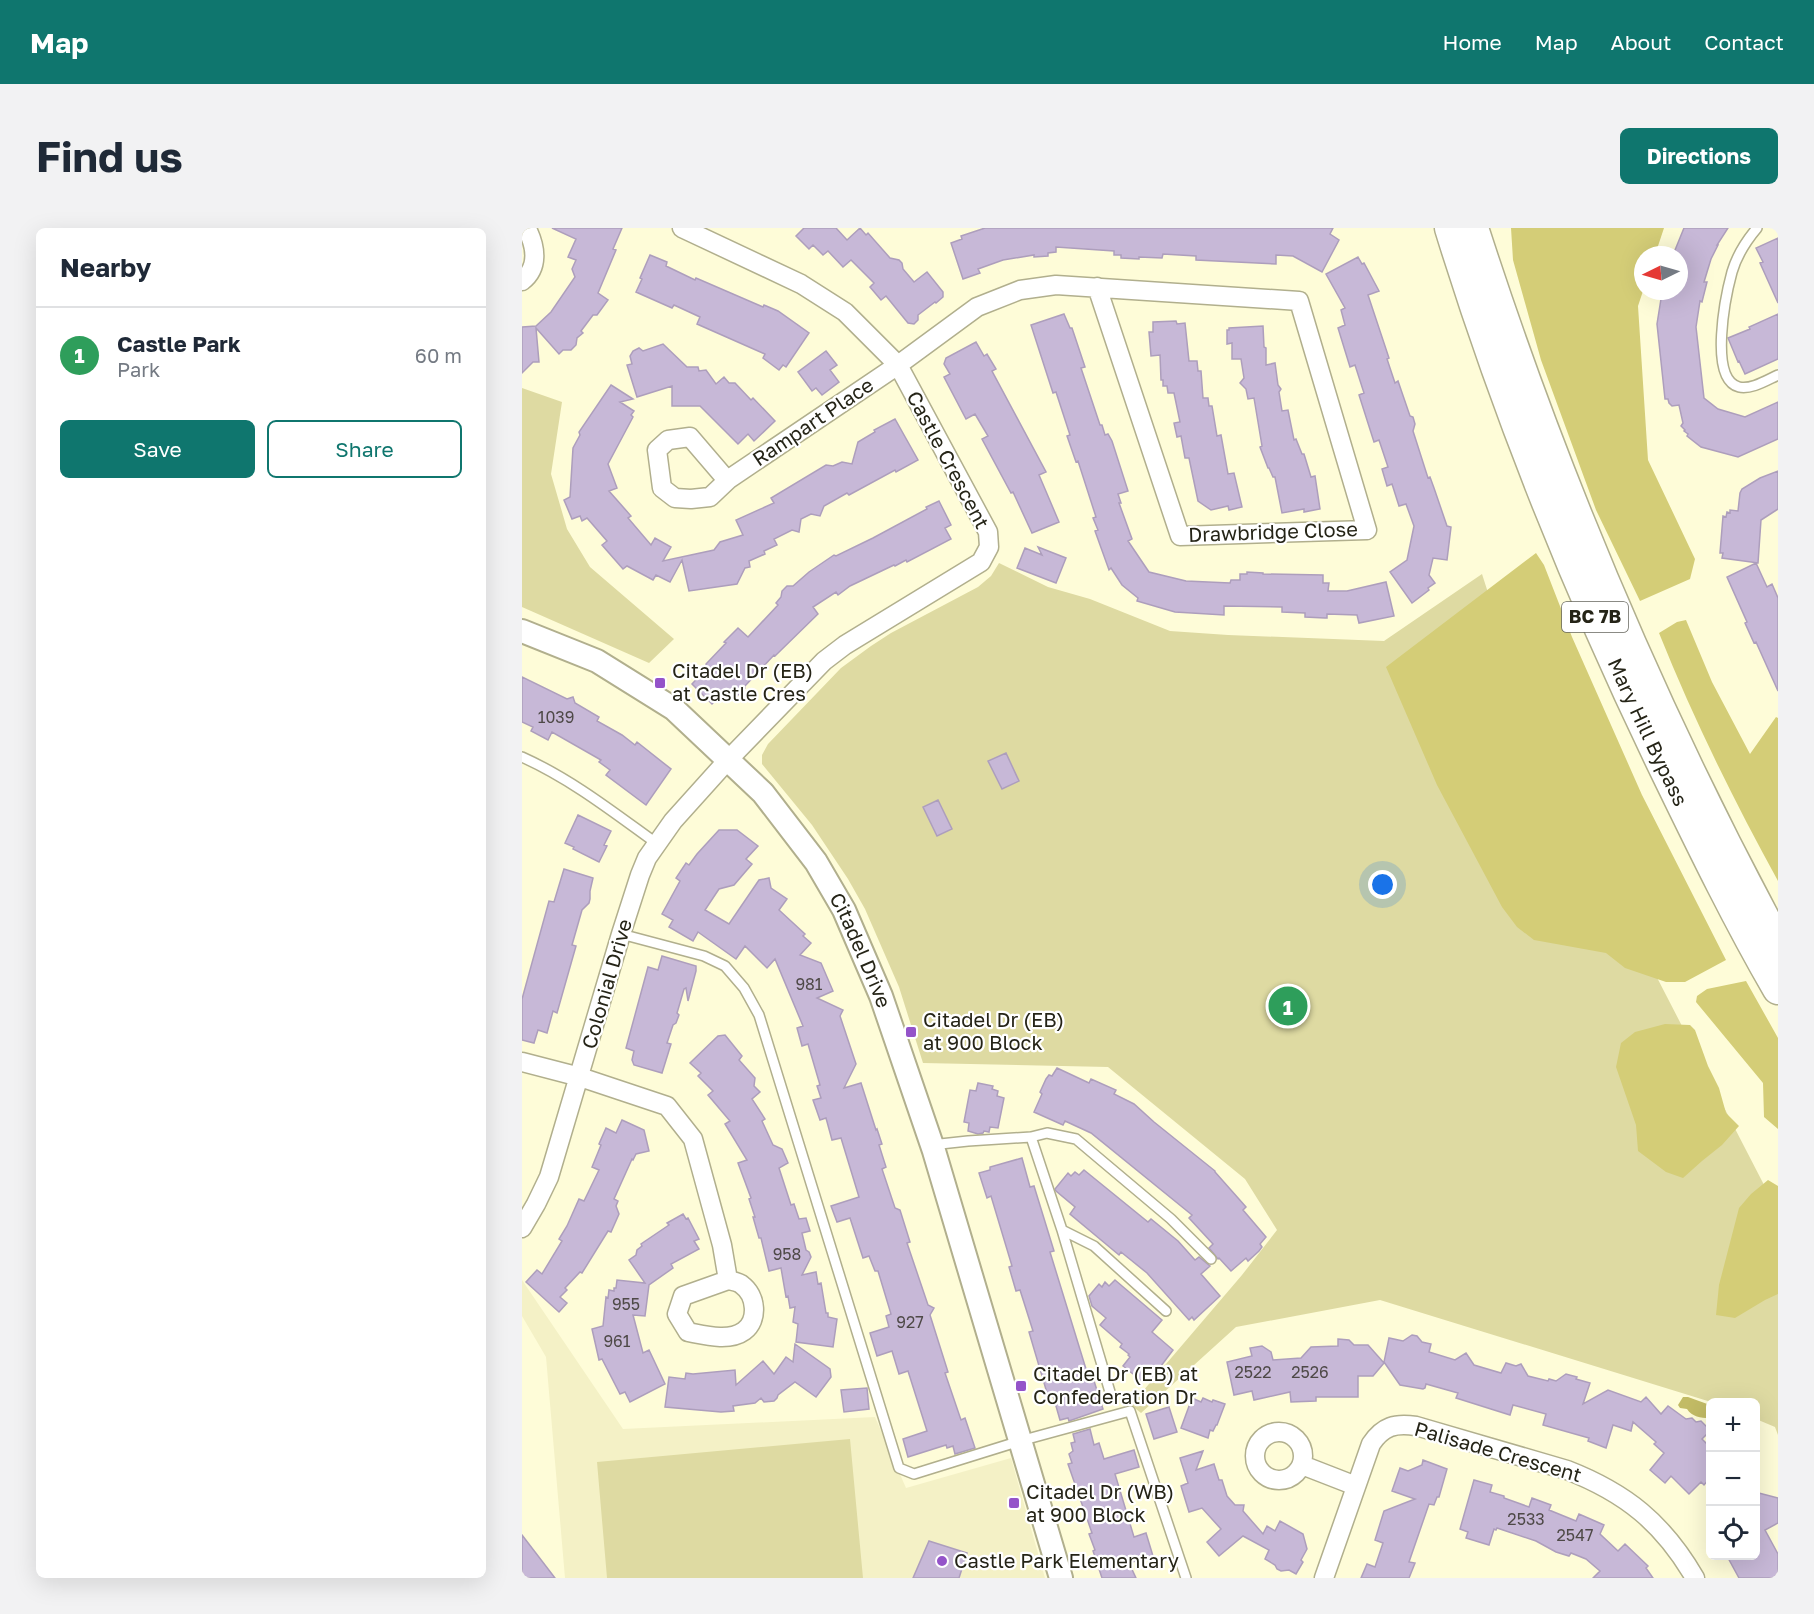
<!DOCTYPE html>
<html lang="en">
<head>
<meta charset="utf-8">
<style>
  body { margin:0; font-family:"Golos Text",sans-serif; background:#f2f2f3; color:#1f2937 }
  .controls { position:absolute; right:18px; bottom:18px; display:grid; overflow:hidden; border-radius:9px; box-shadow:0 6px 24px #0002 }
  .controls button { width:54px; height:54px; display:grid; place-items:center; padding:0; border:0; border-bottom:2px solid #e0e1e3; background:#fff; color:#1f2937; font:30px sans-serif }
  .compass { position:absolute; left:1112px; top:18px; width:54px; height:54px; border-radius:50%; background:#fff; box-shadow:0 6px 24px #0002; rotate:265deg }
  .you { position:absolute; left:861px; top:657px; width:21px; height:21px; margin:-15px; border:4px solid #fff; border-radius:50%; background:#1a73e8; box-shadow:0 0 0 9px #1a73e833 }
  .badge { display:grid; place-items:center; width:39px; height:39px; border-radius:50%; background:#0f766e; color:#fff; font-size:20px; font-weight:700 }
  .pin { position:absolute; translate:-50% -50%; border:3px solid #fff; box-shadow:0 2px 6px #0006 }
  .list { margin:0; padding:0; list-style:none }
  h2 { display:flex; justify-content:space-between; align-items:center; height:78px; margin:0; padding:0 24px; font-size:26px }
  h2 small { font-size:20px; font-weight:400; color:#747a83 }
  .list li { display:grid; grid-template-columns:39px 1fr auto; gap:18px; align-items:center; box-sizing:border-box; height:96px; padding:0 24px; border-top:2px solid #e0e1e3 }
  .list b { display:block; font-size:22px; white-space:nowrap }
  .list p { margin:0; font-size:20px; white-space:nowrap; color:#747a83 }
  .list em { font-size:20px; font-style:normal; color:#747a83 }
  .actions { display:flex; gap:12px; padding:18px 24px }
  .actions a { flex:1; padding:14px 0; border:2px solid #0f766e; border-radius:9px; text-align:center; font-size:21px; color:#0f766e }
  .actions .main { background:#0f766e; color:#fff }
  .icon { flex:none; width:33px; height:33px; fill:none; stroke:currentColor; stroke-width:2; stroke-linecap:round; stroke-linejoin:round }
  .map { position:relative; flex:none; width:1256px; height:1350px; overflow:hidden; border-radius:9px }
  header { display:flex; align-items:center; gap:36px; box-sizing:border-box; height:84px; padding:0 30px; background:#0f766e; color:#fff }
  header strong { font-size:28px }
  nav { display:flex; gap:33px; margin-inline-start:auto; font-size:21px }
  .intro { display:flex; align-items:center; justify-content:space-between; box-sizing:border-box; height:144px; padding:0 36px }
  h1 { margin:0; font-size:42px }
  .button { padding:15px 27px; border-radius:9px; background:#0f766e; color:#fff; font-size:21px; font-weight:700 }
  main { display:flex; gap:36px; padding:0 36px }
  aside { flex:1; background:#fff; border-radius:9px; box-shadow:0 6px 24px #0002 }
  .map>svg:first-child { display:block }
  .built { fill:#f4f1c6 }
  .green { fill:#dedaa2 }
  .forest { fill:#d4cd77 }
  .water { fill:#c2bb65 }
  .building { fill:#c7b8d7; stroke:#ad9ebc; stroke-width:1.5 }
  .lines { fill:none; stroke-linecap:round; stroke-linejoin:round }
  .service-casing { stroke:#b1af8d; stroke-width:12 }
  .minor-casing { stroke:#b1af8d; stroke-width:21 }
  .tertiary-casing { stroke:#b1af8d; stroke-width:26 }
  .trunk-casing { stroke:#b1af8d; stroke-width:33 }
  .service { stroke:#fff; stroke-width:9 }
  .minor { stroke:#fff; stroke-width:18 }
  .tertiary { stroke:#fff; stroke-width:22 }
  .trunk { stroke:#fff; stroke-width:30 }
  .poi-dot { fill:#9453c9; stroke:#fff; stroke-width:2 }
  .labels { text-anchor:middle; stroke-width:4.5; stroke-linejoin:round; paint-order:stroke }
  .number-label { font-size:16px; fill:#4e4947 }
  .shield { fill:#fff; stroke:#66665d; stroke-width:1.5 }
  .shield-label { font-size:18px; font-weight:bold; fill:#252417 }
  .street-label { font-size:20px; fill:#252417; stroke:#fff }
  .poi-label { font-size:20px; fill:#252417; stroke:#fff; text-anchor:start }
</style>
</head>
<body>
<header>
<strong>Map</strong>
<nav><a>Home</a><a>Map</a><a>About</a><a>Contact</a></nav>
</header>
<div class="intro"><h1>Find us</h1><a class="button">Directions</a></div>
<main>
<aside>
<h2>Nearby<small></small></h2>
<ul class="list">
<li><span class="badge" style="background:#2e9e5b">1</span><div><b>Castle Park</b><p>Park</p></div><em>60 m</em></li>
</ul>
<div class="actions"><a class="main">Save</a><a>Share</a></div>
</aside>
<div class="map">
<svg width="1256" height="1350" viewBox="0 0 1256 1350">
  <rect width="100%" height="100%" fill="#fefcd8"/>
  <path class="built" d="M0 1052 101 1201 353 1189 384 1260 489 1230 523 1350H43L24 1129 0 1088Z"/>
  <path class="green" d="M0 160 40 174 29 246 45 301 68 339 152 411 127 435 0 379Z
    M477 335 526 359 568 371 648 403 706 407 862 413 960 346 1015 517 1256 984V1207L1253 1199 1234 1191V1174H1189L858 1072 714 1099 619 1185 609 1177 720 1047 755 1002 723 951 586 839 401 835 377 759 343 681 326 651 290 597 240 536V527L246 516 319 440 349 418 369 405 456 359 469 348Z
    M328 1211 341 1350H85L75 1234Z"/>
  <path class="forest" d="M989 0H1142L1133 27H1121V63L1116 78 1126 232 1173 331 1168 351 1118 373 1074 282 1019 132 991 32Z
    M1014 325 1022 337 1050 409 1120 567 1204 732 1163 754H1144L1103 740 1084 725 1012 712 995 699 980 679 915 557 864 439Z
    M1164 392 1190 454 1228 526 1254 489 1256 490V653C1212 573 1171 490 1137 405L1155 394Z
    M1224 753 1256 810V901L1242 889 1241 855 1174 774 1175 768 1185 761Z
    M1143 796 1168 797 1173 802 1186 838 1197 860 1204 885 1217 898 1200 917 1180 933 1161 950 1144 944 1116 923 1114 897 1094 839 1099 815 1113 804Z
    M1246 952 1256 958V1066L1243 1072 1213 1090 1194 1087 1197 1057 1217 980 1229 966Z"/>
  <path class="water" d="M1161 1169H1166L1188 1177 1187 1190C1179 1190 1170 1189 1165 1181L1158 1180 1156 1177Z"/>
  <path class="building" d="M30 0H100L91 21 94 22 76 65 86 72 75 87H71L59 103 61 105 55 110 54 117 49 122H41L37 126 14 100 17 134H11L0 145V99L14 98 29 84 53 49 50 41 54 32 46 29 54 11Z
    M282 0H314L325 12 338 0 344 7 346 5 368 30 377 32 380 35 381 41 392 54 405 44 421 64V69L414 75 413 74 396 87V92L392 96 386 95 364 68 359 72 348 59 352 55 329 32 321 39 306 23 301 27 291 17 287 21 274 8Z
    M463 0H811L808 6 817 12 800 44 771 28 754 27V36L674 32V28L641 26 640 30 617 29V31L599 30V27H592V23L534 19V24L526 25V28L512 29V27L481 32 456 41 458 45 441 51 429 15 440 11 439 8Z
    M1162 0H1206L1195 17H1196L1189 31 1182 54H1185L1180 74 1178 73 1174 99 1182 170 1196 181 1223 189 1256 174V211L1216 229 1179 219 1165 208 1166 206 1162 203 1163 202 1159 198 1161 195 1157 177 1150 178 1147 175 1146 171H1143L1135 96 1139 71H1141L1143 63H1157V27H1151Z
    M1256 10V75L1238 35 1241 34 1234 20Z
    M128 27 145 34 144 38 173 52 174 50 241 79 242 77 256 83 287 105 264 139 261 137 257 142 241 130 243 126 175 96 178 89 152 77 150 80 114 64 120 51 118 50Z
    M836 29 840 36 842 35 857 63 846 67 867 130 865 131 873 155 876 153 888 188 891 189 893 196 891 203 906 250 908 249 912 260 925 298 929 299 925 332 911 330 907 347 913 355 906 360 907 362 890 375 868 344 885 332 892 298 884 276 877 278 870 256 865 258 860 241 866 239 857 212 852 214 837 167 842 165 833 137 828 139 816 100 823 97 819 82 823 80 804 46Z
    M542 86 548 100H550L563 139 559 140 578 197H580L583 207 586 206 590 213 606 263 596 266 599 275H597L610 311 606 313 627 344 664 353 708 355 709 352H718V346H725V344L741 345V346L801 347V355H807L806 363H825L864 354 872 388 837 395 835 387 805 386V390H803L783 389V385L760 384V379L702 378V387L653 384 615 373 616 370 600 357 589 340 587 342 573 303 576 302 571 290 574 289 556 233 554 234 545 208 548 207 534 164 531 165 509 97Z
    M1256 86V131L1223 146 1217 133 1216 134 1206 110 1228 101 1227 99Z
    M654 93 655 96 663 95 667 133H675L676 143H679L681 170H686L687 178H690L695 208 699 207 706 246 712 245 720 279 707 282 706 278 689 282 676 273 667 230H663L659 208 655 209 652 195 658 194 652 165H646L645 158H641V152H639L638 127 629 128 627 104H631V94Z
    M741 98 742 119 744 120V137L753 135 756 157 759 161 757 164 760 183 766 182 772 212 774 211 780 226H782L789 249 793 248 798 281 782 284V281L760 285 753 249H751L747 240H746L738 219 740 218 732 170 726 171 724 161 718 155 722 150 719 131H710V115L705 116V102H707V100Z
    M454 114 462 128 465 126 474 141 470 143 524 244 517 247 537 294 510 305 491 264 489 265 460 211 466 208 453 186 444 191 422 149 428 146 422 136 424 130Z
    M141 116 165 139H176L177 143 184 142 194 156 202 149 207 155H213L229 172 231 170 253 193 232 213 226 206 216 216 178 178H150V158L115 169 105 137 110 136 108 128 111 123 117 120 121 123Z
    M304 123 315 137 308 142 317 154 300 167 294 160 290 163 276 144Z
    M89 157 111 171 98 174 112 183 109 187 111 189 86 236 95 260 87 263 109 288 106 290 129 317 133 310 149 319 141 333 192 322 198 314 221 307 214 292 252 275 249 270 304 237 311 238 320 234 330 236 336 214 353 204 352 202 373 191 396 232 374 244 373 242 327 267 325 265 302 278 298 288 289 286 279 291 277 304 270 302 252 311 255 317 242 323 243 326 227 333 228 339 223 340 215 356 167 363 160 332 148 354 134 347 131 352 105 338 101 341 80 317 85 313 65 290 60 293 58 288 50 291 42 272 48 269 51 220 58 207 57 204Z
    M1256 243V281L1239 292 1236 335 1200 330 1201 325H1198L1201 288 1204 289 1205 284 1208 285V282L1216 283 1218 265 1220 261 1238 250Z
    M417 273 429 297 423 300 429 311 385 334 384 332 373 338 372 337 328 358 316 367 314 364 291 379 296 386 253 428 252 427 222 459 223 460 211 472 202 464 190 476 170 456 184 441V436L204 415 202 414 216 400 226 409 256 377 254 375 259 369 260 363 265 358H271L287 344 312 327 314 328 351 310 405 281 404 279Z
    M516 319 544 330 534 355 495 340 503 320 520 327Z
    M1234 335 1245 359 1250 356 1256 370V463L1234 414 1232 415 1223 395 1225 394 1205 349Z
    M0 449 45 471 51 469 53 475 77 489 75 493 100 507 113 517 115 514 149 541 124 577 84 547 88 542 77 534 79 532 30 504 26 512 9 503 11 499 0 494Z
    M484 525 497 553 480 561 466 533Z
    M416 572 430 601 415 608 401 579Z
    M56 587 89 603 82 617 85 618 77 634 51 621 52 619 43 615Z
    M197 602H215L236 618 224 631 230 636 212 657 197 661 183 682 207 696 237 652 247 650 249 660 265 671 257 682 283 706 281 708 289 715 278 727 299 735 311 763 295 770 321 782 318 788 334 836 322 860 339 855 354 902 355 901 360 916 357 917 364 939 360 941 373 980 378 982 388 1014 385 1015 406 1077 412 1080 408 1087 426 1144 423 1145 439 1192 443 1190 453 1220 433 1226 431 1218 425 1220 424 1217 386 1229 381 1211 405 1203 386 1143 377 1146 370 1123 355 1128 348 1105 367 1099 364 1088 369 1086 356 1043H353L347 1028 341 1030 328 990 315 994 309 978 337 969 319 910 310 912 304 890 298 892 291 872 299 870 295 858 298 857 286 816 280 818 275 800 281 798 253 731 245 740 223 718 214 731 176 704 171 713 147 699 151 692 140 686 158 653 154 650 164 635 167 637 175 626Z
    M42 641 71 650 68 663V671L67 675 60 682 50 717 54 718 35 785 31 783 25 805 16 802 12 815 0 812V771L27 673 32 674Z
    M140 728 174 738V743L166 773 164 760 162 761 155 785 157 787 154 795 151 797 145 815 149 816 140 845 112 837 110 832 112 823 104 820 126 739 136 742Z
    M203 807 220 828 217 832 233 850 232 858 238 864 230 871 243 891 240 893 251 917 260 921 266 935 257 940 269 977 272 976 277 991 284 990 288 1003 280 1005 284 1022 287 1024 289 1029 280 1047 294 1044 296 1056 299 1055 304 1085H306V1089L315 1091 311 1119 274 1114 276 1096 271 1094 273 1079 268 1080 266 1068 264 1069 259 1040 247 1043 239 1010H237L231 989H233L227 971 229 970 216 935 225 932 203 896 208 893 186 867 191 863 176 848 179 845 168 835 196 808Z
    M535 840 567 855 569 851 594 862 592 866 612 876 632 894 693 943V944L724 979 721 982 744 1009 738 1016 740 1019 737 1023 726 1033 724 1030 709 1043 697 1030 696 1031 687 1020 691 1016 667 990 670 987 569 905 543 893 541 897 512 884 520 866 518 864 524 851 527 847 530 848Z
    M456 855 471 858 470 861 476 863 475 868 482 870 476 900 468 899 467 904 462 903 461 905 456 906 446 903 447 895 442 894 448 862 454 863Z
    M100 892 122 902 127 923 114 926 111 932 110 931 92 971 96 973 94 978 97 986 89 1004 86 1003 60 1045 58 1044 43 1060 45 1062 38 1069 45 1075 37 1084 4 1054 15 1042 20 1046 40 1013 37 1011 45 998 57 971 62 973 77 942 70 939 79 917 77 916 84 900 94 905Z
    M500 930 508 959 512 958 532 1023 528 1024 568 1154 572 1153 581 1181 547 1193 546 1190 538 1192 530 1164 525 1165 507 1104 511 1103 498 1062 494 1063 487 1039 490 1038 469 968 465 970 457 945 468 942V939Z
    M562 942 626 994 629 991 656 1013 673 1032 677 1029 688 1038 679 1046 698 1068 672 1092 670 1089 667 1092 625 1045 599 1024 597 1027 548 986 553 979 534 963 533 961 546 945 549 948 553 944 557 947Z
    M161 986 164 991 166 990 177 1011 172 1013 177 1021 149 1036 151 1040 127 1057 123 1088 111 1087 121 1125 127 1122 143 1156 108 1174 103 1164 98 1166 80 1131 77 1132 70 1101 81 1098 84 1069 86 1070 87 1062 92 1063V1060H94L95 1052 123 1055 107 1032 114 1027 115 1022 120 1018 119 1016 147 997 145 995Z
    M593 1052 640 1092 630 1104 651 1122 630 1150 626 1147 621 1154 601 1138 608 1129 606 1127 607 1126 598 1119 600 1116 578 1097 584 1090 570 1078 567 1068 577 1056 580 1059 583 1054 587 1058Z
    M890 1107 895 1108 900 1114 909 1116 907 1124 933 1132 944 1125 952 1137 979 1145 984 1135 994 1138 999 1136 1006 1148 1026 1153 1027 1151 1034 1153 1044 1146 1055 1149 1054 1151 1068 1155 1061 1176 1086 1162 1119 1174 1124 1169 1139 1186 1146 1178 1164 1191 1170 1190 1174 1194 1179 1193 1185 1199 1186 1205 1180 1211 1188 1219V1250L1182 1257 1179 1254 1167 1266 1149 1248 1143 1255 1128 1242 1142 1225 1132 1216 1134 1214 1111 1194 1109 1203 1091 1197 1084 1220 1066 1213 1067 1210 1021 1197 1024 1186 991 1177 988 1187 934 1170 936 1165 904 1156 903 1160 901 1161 878 1157 862 1134 867 1110 881 1113Z
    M816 1111 827 1112 832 1117H846L862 1135 851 1148H836V1169H794V1173L769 1174 768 1164 732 1172 730 1163 712 1167 705 1134 730 1128 728 1120 740 1118 749 1124 751 1132 779 1130 789 1119 816 1118Z
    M273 1116 308 1141 309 1149 294 1169 273 1154 256 1167 255 1170 252 1173 242 1174 239 1170 233 1175 211 1178 212 1183 199 1184 143 1179 147 1149 163 1151 164 1145 171 1146 213 1142 214 1157 241 1133 252 1146 264 1129 271 1134Z
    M345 1160 347 1181 322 1184 319 1162Z
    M670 1170 679 1174 681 1170 690 1174 691 1172 703 1176 695 1197H694L691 1203 688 1202 686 1210 659 1200Z
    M647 1179 655 1204 632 1211 624 1186Z
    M568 1201 572 1217 577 1215 582 1231 612 1222 617 1239 593 1246 612 1309 624 1305 631 1328 607 1335 614 1350H580L571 1323 573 1322 567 1306 570 1305 546 1236 550 1235 547 1226 551 1223 549 1215 553 1214 551 1206Z
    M681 1223 674 1242 692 1236 697 1252H700L705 1268 713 1277H722L721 1283 741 1306 745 1298 753 1303 758 1293 781 1306 785 1321 779 1332 781 1334 774 1346 767 1342 759 1343 755 1341 753 1337 743 1331 747 1322 721 1308 697 1328 685 1314 699 1301 680 1280 667 1284 659 1258 666 1255 658 1230Z
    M901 1232 925 1241 917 1269H915L912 1277 907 1276 887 1334 893 1335 887 1350H839L845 1336 853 1339 861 1315 853 1312 862 1283 893 1271 870 1263 878 1240 886 1243 900 1237Z
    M952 1252 970 1257 968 1264 982 1268V1270L1007 1279 1010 1270 1029 1277 1027 1282 1054 1293 1057 1286 1082 1297 1078 1306 1096 1323 1103 1316 1126 1338 1124 1340 1131 1350H1071L1078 1343 1064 1331 1049 1325 1047 1328 1034 1324 1014 1313 975 1300 974 1302 972 1301 967 1317 944 1310 946 1304 938 1301Z
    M1233 1264 1256 1270V1295L1243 1302 1256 1326V1350H1217L1205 1328H1233Z
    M0 1307 33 1350H0Z
    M407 1313 445 1325 437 1350H391Z"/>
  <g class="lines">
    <defs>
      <path id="service" d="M1235 0C1224 13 1215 27 1210 44 1204 66 1186 151 1217 159 1229 162 1245 152 1256 147
        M0 529C49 551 91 584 134 615
        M99 706 182 728 203 738 222 760 237 787 377 1240 392 1246 498 1213 608 1183 664 1350
        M509 909 525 905 554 911 649 991 689 1031
        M409 917 446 913 509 909 540 1002 588 1164
        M540 1002 572 1018 644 1083"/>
      <path id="minor" d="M0 53C17 40 14 19 5 1
        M207 251 188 269 169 271 153 270 140 260 135 222 146 212 168 209 204 251H207L376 137 455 79 498 62 534 57 777 73 845 302 658 308 575 59
        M0 834 58 849 145 878 171 911 200 1017 206 1052 161 1068 155 1086 166 1104C182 1107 207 1114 222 1103 237 1092 234 1067 220 1057 217 1054 210 1053 206 1052
        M0 1000 14 976 27 949 99 706 118 647 125 630 151 593 205 533 302 433 323 417 459 334 467 319 466 304 376 137 323 84 279 56 160 0
        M733 1228a24 24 0 1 1 48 0a24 24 0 1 1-48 0Z
        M780 1237 834 1258
        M802 1350 849 1216C861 1198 873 1195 894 1198L1045 1242C1104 1265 1141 1295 1173 1350"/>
      <g id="tertiary">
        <path id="s1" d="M0 403 75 433 152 481 241 565 294 634 322 682 359 768 412 923 539 1350"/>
      </g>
      <g id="trunk">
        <path id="s2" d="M928 0C986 188 1060 371 1146 548 1181 620 1216 692 1256 761"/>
        <path d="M951 0C1031 248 1132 487 1256 716"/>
      </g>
    </defs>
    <use href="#service" class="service-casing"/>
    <use href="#minor" class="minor-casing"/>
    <use href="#tertiary" class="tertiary-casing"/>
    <use href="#trunk" class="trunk-casing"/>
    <use href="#service" class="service"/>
    <use href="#minor" class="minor"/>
    <use href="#tertiary" class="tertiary"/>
    <use href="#trunk" class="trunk"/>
  </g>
  <g class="poi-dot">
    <rect x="132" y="449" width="12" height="12" rx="3"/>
    <rect x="383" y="798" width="12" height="12" rx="3"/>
    <rect x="493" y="1152" width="12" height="12" rx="3"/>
    <rect x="486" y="1269" width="12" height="12" rx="3"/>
    <circle cx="420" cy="1333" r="6"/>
  </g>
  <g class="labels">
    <g class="number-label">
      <text x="34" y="495">1039</text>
      <text x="287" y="762">981</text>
      <text x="265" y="1032">958</text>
      <text x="104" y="1082">955</text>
      <text x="388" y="1100">927</text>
      <text x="95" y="1119">961</text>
      <text x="731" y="1150">2522</text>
      <text x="788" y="1150">2526</text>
      <text x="1004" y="1297">2533</text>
      <text x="1053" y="1313">2547</text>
    </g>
    <rect class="shield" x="1040" y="374" width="66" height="30" rx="4.5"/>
    <g class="shield-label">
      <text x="1073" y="395">BC 7B</text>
    </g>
    <g class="street-label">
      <text transform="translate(291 194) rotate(-34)" y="7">Rampart Place</text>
      <text transform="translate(426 232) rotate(62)" y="7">Castle Crescent</text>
      <text transform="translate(751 304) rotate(-2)" y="7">Drawbridge Close</text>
      <text dy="7" stroke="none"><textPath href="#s2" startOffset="542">Mary Hill Bypass</textPath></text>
      <text dy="7" stroke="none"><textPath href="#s1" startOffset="480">Citadel Drive</textPath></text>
      <text transform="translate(85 756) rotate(-74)" y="7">Colonial Drive</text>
      <text transform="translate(976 1224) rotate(16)" y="7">Palisade Crescent</text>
    </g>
    <g class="poi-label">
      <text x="150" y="450">Citadel Dr (EB)<tspan x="150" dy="23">at Castle Cres</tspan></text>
      <text x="401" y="799">Citadel Dr (EB)<tspan x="401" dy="23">at 900 Block</tspan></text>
      <text x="511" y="1153">Citadel Dr (EB) at<tspan x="511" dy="23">Confederation Dr</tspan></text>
      <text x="504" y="1271">Citadel Dr (WB)<tspan x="504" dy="23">at 900 Block</tspan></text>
      <text x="432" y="1340">Castle Park Elementary</text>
    </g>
  </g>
</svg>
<div class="controls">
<button>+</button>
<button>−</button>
<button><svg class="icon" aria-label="locate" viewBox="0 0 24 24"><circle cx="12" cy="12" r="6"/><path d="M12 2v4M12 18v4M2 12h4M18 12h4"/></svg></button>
</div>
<svg class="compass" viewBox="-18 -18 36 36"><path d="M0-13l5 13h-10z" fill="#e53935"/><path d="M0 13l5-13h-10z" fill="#747a83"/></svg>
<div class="you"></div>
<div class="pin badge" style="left:766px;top:778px;background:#2e9e5b">1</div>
</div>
</main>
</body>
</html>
